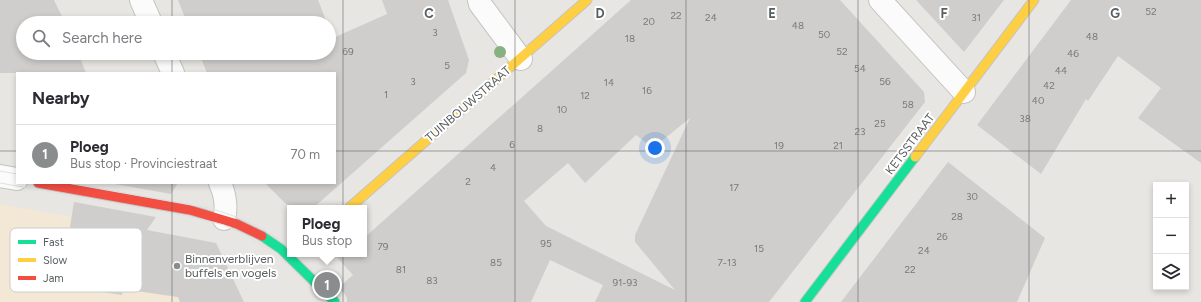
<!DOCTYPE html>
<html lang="en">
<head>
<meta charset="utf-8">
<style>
  body { margin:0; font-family:Figtree,sans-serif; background:#f7f7f7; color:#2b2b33 }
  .controls { position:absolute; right:12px; bottom:12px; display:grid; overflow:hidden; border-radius:0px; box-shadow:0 2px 6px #0003 }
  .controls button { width:36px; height:36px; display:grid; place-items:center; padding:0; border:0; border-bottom:1px solid #e1e1e2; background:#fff; color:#2b2b33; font:20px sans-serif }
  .you { position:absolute; left:655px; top:148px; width:14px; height:14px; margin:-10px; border:3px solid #fff; border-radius:50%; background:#1a73e8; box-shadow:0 0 0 6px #1a73e833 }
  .badge { display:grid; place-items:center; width:26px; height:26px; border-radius:50%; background:#8a8d8e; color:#fff; font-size:13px; font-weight:700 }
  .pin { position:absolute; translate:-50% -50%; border:2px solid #fff; box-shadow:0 1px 4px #0006 }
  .popup { position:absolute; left:287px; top:205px; width:80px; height:52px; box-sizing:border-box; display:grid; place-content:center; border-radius:0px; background:#fff; filter:drop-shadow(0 1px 3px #0005); font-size:13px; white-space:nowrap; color:#7c7c81 }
  .popup b { font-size:15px; color:#2b2b33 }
  .popup::after { content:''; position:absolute; left:50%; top:100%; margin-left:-8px; border:8px solid transparent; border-top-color:#fff }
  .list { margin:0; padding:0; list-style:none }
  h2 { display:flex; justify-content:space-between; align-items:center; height:52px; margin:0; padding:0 16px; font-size:17px }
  h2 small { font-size:13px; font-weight:400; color:#7c7c81 }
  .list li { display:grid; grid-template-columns:26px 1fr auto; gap:12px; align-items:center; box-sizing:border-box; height:60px; padding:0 16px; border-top:1px solid #e1e1e2 }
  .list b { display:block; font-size:15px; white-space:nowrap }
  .list p { margin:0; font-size:13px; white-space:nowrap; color:#7c7c81 }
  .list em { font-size:13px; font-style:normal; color:#7c7c81 }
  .icon { flex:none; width:22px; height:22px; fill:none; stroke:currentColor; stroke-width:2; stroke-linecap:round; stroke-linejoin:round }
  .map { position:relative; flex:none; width:1201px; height:302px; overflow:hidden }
  .search { position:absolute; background:#fff; box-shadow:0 2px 6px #0003; left:16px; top:16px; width:320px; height:44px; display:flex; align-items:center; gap:10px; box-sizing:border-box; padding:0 14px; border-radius:22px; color:#7c7c81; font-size:15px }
  .panel { position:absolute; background:#fff; box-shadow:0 2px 6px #0003; left:16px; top:72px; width:320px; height:112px; border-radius:0px }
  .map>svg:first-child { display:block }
  .sand { fill:#f2e8d5 }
  .building { fill:#cfcecc; fill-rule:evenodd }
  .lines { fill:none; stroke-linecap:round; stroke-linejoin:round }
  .street-casing { stroke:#c3c3c2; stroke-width:24 }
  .fast-casing { stroke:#c4c4c4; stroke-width:11 }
  .slow-casing { stroke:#c4c4c4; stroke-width:11 }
  .jam-casing { stroke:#c4c4c4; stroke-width:11 }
  .street { stroke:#fcfbfb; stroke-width:22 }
  .fast { stroke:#16e098; stroke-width:9 }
  .slow { stroke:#ffcf43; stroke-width:9 }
  .jam { stroke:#f24e42; stroke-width:9 }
  .tram { stroke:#e0e1e0; stroke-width:1 }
  .tree { fill:#88b181 }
  .grid { fill:none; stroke:#575d60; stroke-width:1; stroke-opacity:0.55 }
  .poi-dot { fill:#8a8d8e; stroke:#fff; stroke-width:1.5 }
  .labels { text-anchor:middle; stroke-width:4; stroke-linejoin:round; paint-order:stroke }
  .number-label { font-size:10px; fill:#767a7c }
  .street-label { font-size:12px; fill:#575d60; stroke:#fff }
  .poi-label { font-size:12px; fill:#575d60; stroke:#fff; text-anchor:start }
  .key { fill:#fff; stroke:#cdcecf; stroke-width:1 }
  .key-label { font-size:11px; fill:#575d60 }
  .grid-label { font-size:13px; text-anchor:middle; font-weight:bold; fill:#575d60; stroke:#fff; stroke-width:4; stroke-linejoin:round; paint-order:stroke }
</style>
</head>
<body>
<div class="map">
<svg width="1201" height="302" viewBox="0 0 1201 302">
  <rect width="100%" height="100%" fill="#e8e6e2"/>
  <path class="sand" d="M0 204 72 217 66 252 88 255 93 264 90 290 121 295 123 289 178 297 180 302H0Z"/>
  <path class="building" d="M0 0H54L65 23H23V53H78L86 73H0Z
    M178 0H318L327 23H187Z
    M382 0H448L469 60 466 73 313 208H290L265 183H335V73H207L199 53H329V28L333 38 387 14Z
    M631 0H840L924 92 925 102 769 302H595L603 285 550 260 531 302H347V298L344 293 338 288 353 275 334 254H364V238ZM690 118 635 235V242L675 290 546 226 524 201 568 163 585 183 636 135 653 148Z
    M916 0H1004L964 52Z
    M1071 0H1201V163L1138 118 1161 88 1118 56 1088 101 1086 99 1041 174 977 125Z
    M948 162 1045 238 1017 302H841Z
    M109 183H178L171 194Z
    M74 202 156 217 147 230 216 243 244 302H180L178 297 123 289 122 295 90 290 94 256 66 252Z"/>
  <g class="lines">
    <defs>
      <path id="street" d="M141 0 151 23
        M479 0 480 4 521 59
        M880 0 964 92
        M164 53 173 73
        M0 176 17 179
        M220 183C225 194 227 208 224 219"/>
      <path id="fast" d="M262 236 281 249 335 302
        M805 302 915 157"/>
      <path id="slow" d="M915 157 1034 0
        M349 208 587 0"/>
      <path id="jam" d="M38 183 190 210 237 224 262 236"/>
    </defs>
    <use href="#street" class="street-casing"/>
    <use href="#fast" class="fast-casing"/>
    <use href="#slow" class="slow-casing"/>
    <use href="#jam" class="jam-casing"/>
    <use href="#street" class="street"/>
    <use href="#fast" class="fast"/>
    <use href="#slow" class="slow"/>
    <use href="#jam" class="jam"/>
    <path class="tram" d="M0 171 17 174
      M0 183 187 216 224 225 245 235 274 252 290 267 324 302
      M68 183 209 208C239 217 267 227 290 248
      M297 254 343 302"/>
  </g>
  <circle class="tree" cx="500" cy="52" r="6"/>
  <path class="grid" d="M172 0V23M343 0V302M515 0V302M686 0V302M858 0V302M1029 0V302M172 53V73M0 151H17M335 151H1201M172 183V302"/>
  <circle class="poi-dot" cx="177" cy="266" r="4"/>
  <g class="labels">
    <g class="number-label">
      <text x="1151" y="15">52</text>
      <text x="676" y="19">22</text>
      <text x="711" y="21">24</text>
      <text x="976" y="21">31</text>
      <text x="649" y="25">20</text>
      <text x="798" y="29">48</text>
      <text x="435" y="36">3</text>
      <text x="824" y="38">50</text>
      <text x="1092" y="40">48</text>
      <text x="630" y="42">18</text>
      <text x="348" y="55">69</text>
      <text x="842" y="55">52</text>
      <text x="1073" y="57">46</text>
      <text x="447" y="69">5</text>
      <text x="860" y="72">54</text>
      <text x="1061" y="74">44</text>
      <text x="413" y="85">3</text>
      <text x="885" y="85">56</text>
      <text x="609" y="86">14</text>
      <text x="1049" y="89">42</text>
      <text x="647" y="94">16</text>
      <text x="386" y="98">1</text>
      <text x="585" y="99">12</text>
      <text x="1038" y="104">40</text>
      <text x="908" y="108">58</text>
      <text x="562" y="113">10</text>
      <text x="1025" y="122">38</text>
      <text x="880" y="127">25</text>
      <text x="540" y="132">8</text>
      <text x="860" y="135">23</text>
      <text x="512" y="148">6</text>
      <text x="779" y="149">19</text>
      <text x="838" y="149">21</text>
      <text x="493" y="171">4</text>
      <text x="468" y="185">2</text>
      <text x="734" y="191">17</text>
      <text x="972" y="200">30</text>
      <text x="957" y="220">28</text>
      <text x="942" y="240">26</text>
      <text x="546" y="247">95</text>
      <text x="383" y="250">79</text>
      <text x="759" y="252">15</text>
      <text x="924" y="254">24</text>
      <text x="496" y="266">85</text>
      <text x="727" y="266">7-13</text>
      <text x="401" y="273">81</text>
      <text x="910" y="273">22</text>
      <text x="432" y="284">83</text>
      <text x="625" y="286">91-93</text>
    </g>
    <g class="street-label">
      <text transform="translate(468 104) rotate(-41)" y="4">TUINBOUWSTRAAT</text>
      <text transform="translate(910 144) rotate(-53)" y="4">KETSSTRAAT</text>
    </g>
    <g class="poi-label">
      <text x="185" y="263">Binnenverblijven<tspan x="185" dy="14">buffels en vogels</tspan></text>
    </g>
  </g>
  <rect x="10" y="228" width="132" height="64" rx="6" class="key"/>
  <rect x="18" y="240" width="18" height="4" fill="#16e098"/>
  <rect x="18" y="258" width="18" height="4" fill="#ffcf43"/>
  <rect x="18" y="276" width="18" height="4" fill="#f24e42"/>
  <g class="key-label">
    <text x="43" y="246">Fast</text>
    <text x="43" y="264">Slow</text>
    <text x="43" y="282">Jam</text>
  </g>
  <g class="grid-label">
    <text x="429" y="18">C</text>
    <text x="600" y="18">D</text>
    <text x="772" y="18">E</text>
    <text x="944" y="18">F</text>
    <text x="1115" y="18">G</text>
  </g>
</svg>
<div class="controls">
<button>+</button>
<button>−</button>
<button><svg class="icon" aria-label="layers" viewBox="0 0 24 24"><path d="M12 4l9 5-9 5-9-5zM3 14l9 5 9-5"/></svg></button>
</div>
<div class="you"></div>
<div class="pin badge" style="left:327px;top:285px">1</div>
<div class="popup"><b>Ploeg</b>Bus stop</div>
<div class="search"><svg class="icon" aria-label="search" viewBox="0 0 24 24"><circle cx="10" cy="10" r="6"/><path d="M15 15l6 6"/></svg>Search here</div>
<section class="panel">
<h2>Nearby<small></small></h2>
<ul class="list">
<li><span class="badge">1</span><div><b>Ploeg</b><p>Bus stop · Provinciestraat</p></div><em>70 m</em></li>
</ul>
</section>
</div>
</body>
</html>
